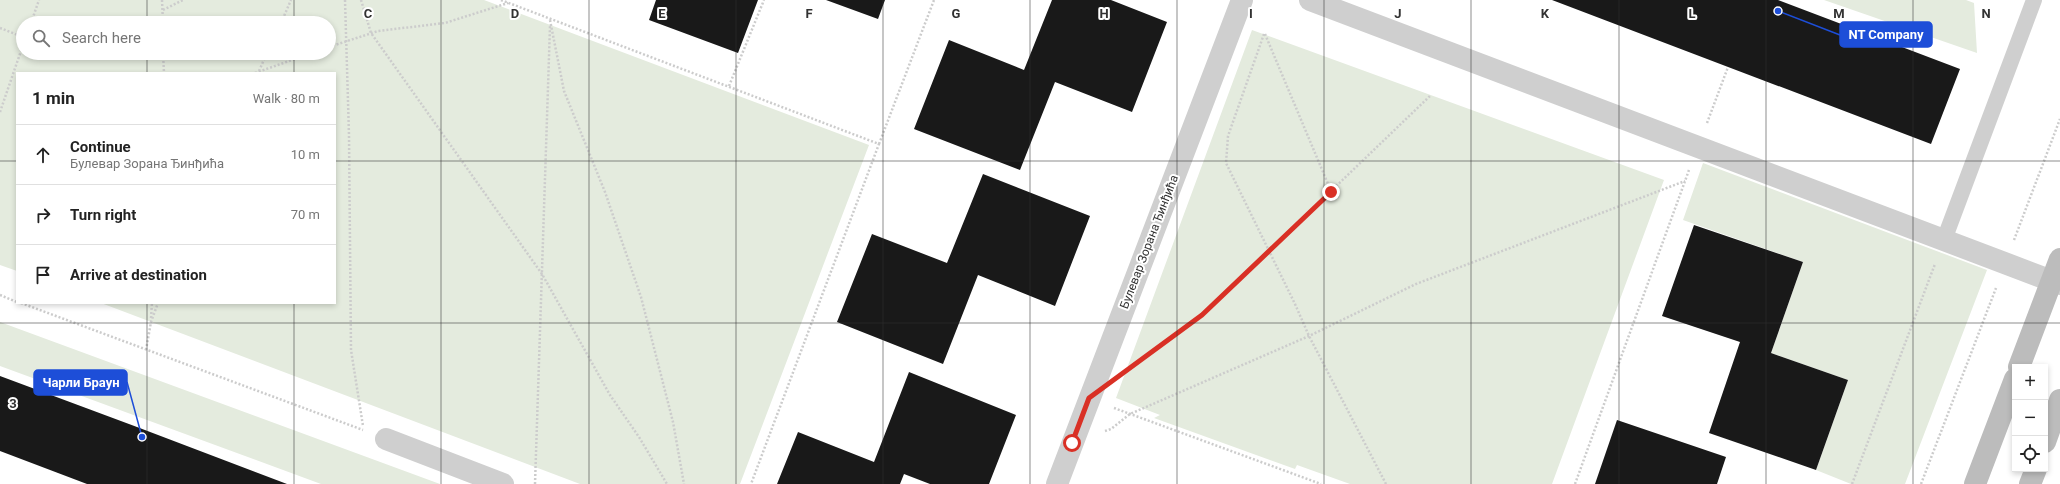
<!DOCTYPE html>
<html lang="en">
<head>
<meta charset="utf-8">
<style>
  body { margin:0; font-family:Roboto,sans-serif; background:#f6f6f6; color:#222 }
  .controls { position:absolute; right:12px; bottom:12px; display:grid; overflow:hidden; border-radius:0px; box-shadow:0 2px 6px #0003 }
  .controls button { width:36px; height:36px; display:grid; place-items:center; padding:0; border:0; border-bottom:1px solid #e0e0e0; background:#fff; color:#222; font:20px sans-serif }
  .stop { position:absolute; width:12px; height:12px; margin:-9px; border:3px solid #d93025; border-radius:50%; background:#fff }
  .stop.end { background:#d93025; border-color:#fff; box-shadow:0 1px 4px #0008 }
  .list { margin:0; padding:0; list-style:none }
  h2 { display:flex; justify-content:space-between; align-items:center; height:52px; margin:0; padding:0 16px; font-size:17px }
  h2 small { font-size:13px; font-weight:400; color:#767676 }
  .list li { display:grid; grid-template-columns:26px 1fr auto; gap:12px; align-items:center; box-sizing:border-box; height:60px; padding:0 16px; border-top:1px solid #e0e0e0 }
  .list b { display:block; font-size:15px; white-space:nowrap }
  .list p { margin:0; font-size:13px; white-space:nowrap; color:#767676 }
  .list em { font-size:13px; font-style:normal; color:#767676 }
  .icon { flex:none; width:22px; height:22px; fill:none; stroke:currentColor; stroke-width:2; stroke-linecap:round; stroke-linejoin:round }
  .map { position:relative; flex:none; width:2060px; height:484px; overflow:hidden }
  .search { position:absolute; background:#fff; box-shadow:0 2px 6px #0003; left:16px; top:16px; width:320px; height:44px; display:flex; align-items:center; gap:10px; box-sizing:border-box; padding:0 14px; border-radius:22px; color:#767676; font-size:15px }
  .panel { position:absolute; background:#fff; box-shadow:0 2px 6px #0003; left:16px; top:72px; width:320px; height:232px; border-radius:0px }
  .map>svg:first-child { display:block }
  .green { fill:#e4ebde; fill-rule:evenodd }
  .building { fill:#191919 }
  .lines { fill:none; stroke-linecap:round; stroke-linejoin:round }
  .path { stroke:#ccc; stroke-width:2.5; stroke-dasharray:2 2; stroke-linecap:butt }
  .lane { stroke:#cfcfcf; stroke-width:16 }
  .street { stroke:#cfcfcf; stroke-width:22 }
  .secondary { stroke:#bcbcbc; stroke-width:22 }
  .route { stroke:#d93025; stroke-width:5 }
  .grid { fill:none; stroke:#323232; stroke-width:1; stroke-opacity:0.55 }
  .labels { text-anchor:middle; stroke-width:4; stroke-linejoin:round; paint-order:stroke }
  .street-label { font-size:12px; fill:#323232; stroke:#fff }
  .grid-label { font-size:13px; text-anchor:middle; font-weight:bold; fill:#323232; stroke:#fff; stroke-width:4; stroke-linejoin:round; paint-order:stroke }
  .leader { fill:none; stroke:#1d4ed8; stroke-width:1.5 }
  .callout-dot { fill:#1d4ed8; stroke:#fff; stroke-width:1.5 }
  .callout { fill:#1d4ed8; stroke:#1d4ed8; stroke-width:1.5 }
  .callout-label { font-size:13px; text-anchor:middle; font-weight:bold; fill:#fff }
</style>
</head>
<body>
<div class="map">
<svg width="2060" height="484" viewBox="0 0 2060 484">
  <rect width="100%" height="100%" fill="#fff"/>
  <path class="green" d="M0 0H484L869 145 740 484H580L101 303H335V73H17V271L0 265ZM23 23H329V53H23Z
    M1824 0H1966L1974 3 1977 53Z
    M1252 30 1664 180 1552 484H1350L1297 465 1295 469 1154 418 1160 415 1116 398Z
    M1703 163 1987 270 1905 484H1851L1816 470 1848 380 1771 353 1803 262 1683 220Z
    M0 322 440 484H321L0 366Z"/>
  <path class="building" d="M656 0H758L738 53 649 20Z
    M826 0H885L878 19Z
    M1052 0H1111L1167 22 1132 112 1055 82 1020 170 914 129 949 40 1024 70Z
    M1552 0H1778L1960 69 1931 144Z
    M983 174 1090 216 1055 306 978 275 943 364 837 322 872 234 947 263Z
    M1694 225 1803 262 1771 353 1848 380 1816 470 1709 433 1740 342 1662 316Z
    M909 372 1016 415 989 484H930L904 474 900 484H777L798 432 874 462Z
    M0 376 137 427 287 484H87L0 451Z
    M1617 420 1726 457 1717 484H1595Z"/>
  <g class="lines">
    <path class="path" d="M162 0 163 23
      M345 0 349 135 351 350 363 426
      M361 0 371 33 542 274 610 395 639 437 667 484
      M501 0 879 144 751 484
      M163 10 183 0
      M550 20 564 91 605 192 641 297 673 422 684 484
      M31 23 39 0
      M281 23 291 0
      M0 28 23 37
      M1264 34 1228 136 1226 163 1295 304 1309 336 1386 484
      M1265 34 1331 191
      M329 47 378 31 445 23 508 3
      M163 53 164 73
      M259 71 267 53
      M255 73 312 53
      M729 86 764 0
      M0 112 23 45
      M1707 123 1728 67
      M879 144 934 0
      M2014 240 2060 119
      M0 295 17 302
      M21 303 363 430
      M151 318 152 303
      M146 350 151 322 158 303
      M1130 369 1202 315 1431 95
      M1114 408 1321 484
      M1105 431 1111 429 1130 414 1309 336 1416 284 1685 181
      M535 484 550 26
      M1575 484 1689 170
      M1852 484 1935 264
      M1921 484 1996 288"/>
    <path class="lane" d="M1944 240 2034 0"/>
    <path class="street" d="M1310 0 2060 284
      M386 439 503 484
      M1057 484 1242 0"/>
    <path class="secondary" d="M2019 367 2060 259
      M2045 442 2060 400
      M1975 484 2015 379
      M2030 484 2036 469"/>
  </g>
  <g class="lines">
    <path class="route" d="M1072 443 1089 398 1202 315 1331 192"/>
  </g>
  <path class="grid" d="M147 0V23M294 0V23M441 0V484M589 0V484M736 0V484M883 0V484M1030 0V484M1177 0V484M1324 0V484M1471 0V484M1619 0V484M1766 0V484M1913 0V484M147 53V73M294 53V73M0 161H17M335 161H2060M147 303V484M294 303V484M0 323H2060"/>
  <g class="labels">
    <g class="street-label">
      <text transform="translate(1149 242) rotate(-69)" y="4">Булевар Зорана Ђинђића</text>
    </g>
  </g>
  <g class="grid-label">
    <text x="368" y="18">C</text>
    <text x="515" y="18">D</text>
    <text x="662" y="18">E</text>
    <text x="809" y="18">F</text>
    <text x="956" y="18">G</text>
    <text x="1104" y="18">H</text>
    <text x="1251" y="18">I</text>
    <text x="1398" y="18">J</text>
    <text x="1545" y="18">K</text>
    <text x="1692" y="18">L</text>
    <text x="1839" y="18">M</text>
    <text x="1986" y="18">N</text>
    <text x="13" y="408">3</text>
  </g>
  <path class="leader" d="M1778 11L1840 35M142 437L127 382"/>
  <g class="callout-dot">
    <circle cx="1778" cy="11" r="4"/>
    <circle cx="142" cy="437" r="4"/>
  </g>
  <g class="callout">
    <rect x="1840" y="22" width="92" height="25" rx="4"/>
    <rect x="34" y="370" width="93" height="25" rx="4"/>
  </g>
  <g class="callout-label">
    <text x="1886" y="39">NT Company</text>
    <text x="81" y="387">Чарли Браун</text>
  </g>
</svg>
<div class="controls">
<button>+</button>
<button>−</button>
<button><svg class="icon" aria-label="locate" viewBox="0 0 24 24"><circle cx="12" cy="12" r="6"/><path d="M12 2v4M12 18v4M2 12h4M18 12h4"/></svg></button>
</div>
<div class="stop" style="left:1072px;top:443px"></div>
<div class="stop end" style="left:1331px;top:192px"></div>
<div class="search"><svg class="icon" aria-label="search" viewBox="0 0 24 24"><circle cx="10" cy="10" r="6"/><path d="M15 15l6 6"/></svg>Search here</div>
<section class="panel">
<h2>1 min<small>Walk · 80 m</small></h2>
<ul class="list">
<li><svg class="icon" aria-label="ahead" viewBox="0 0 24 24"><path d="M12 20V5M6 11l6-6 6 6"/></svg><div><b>Continue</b><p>Булевар Зорана Ђинђића</p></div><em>10 m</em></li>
<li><svg class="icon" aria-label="right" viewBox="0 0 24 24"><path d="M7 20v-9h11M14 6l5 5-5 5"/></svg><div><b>Turn right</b></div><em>70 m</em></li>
<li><svg class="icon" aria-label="arrive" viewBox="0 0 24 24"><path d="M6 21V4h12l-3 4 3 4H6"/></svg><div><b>Arrive at destination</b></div></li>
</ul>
</section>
</div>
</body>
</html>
